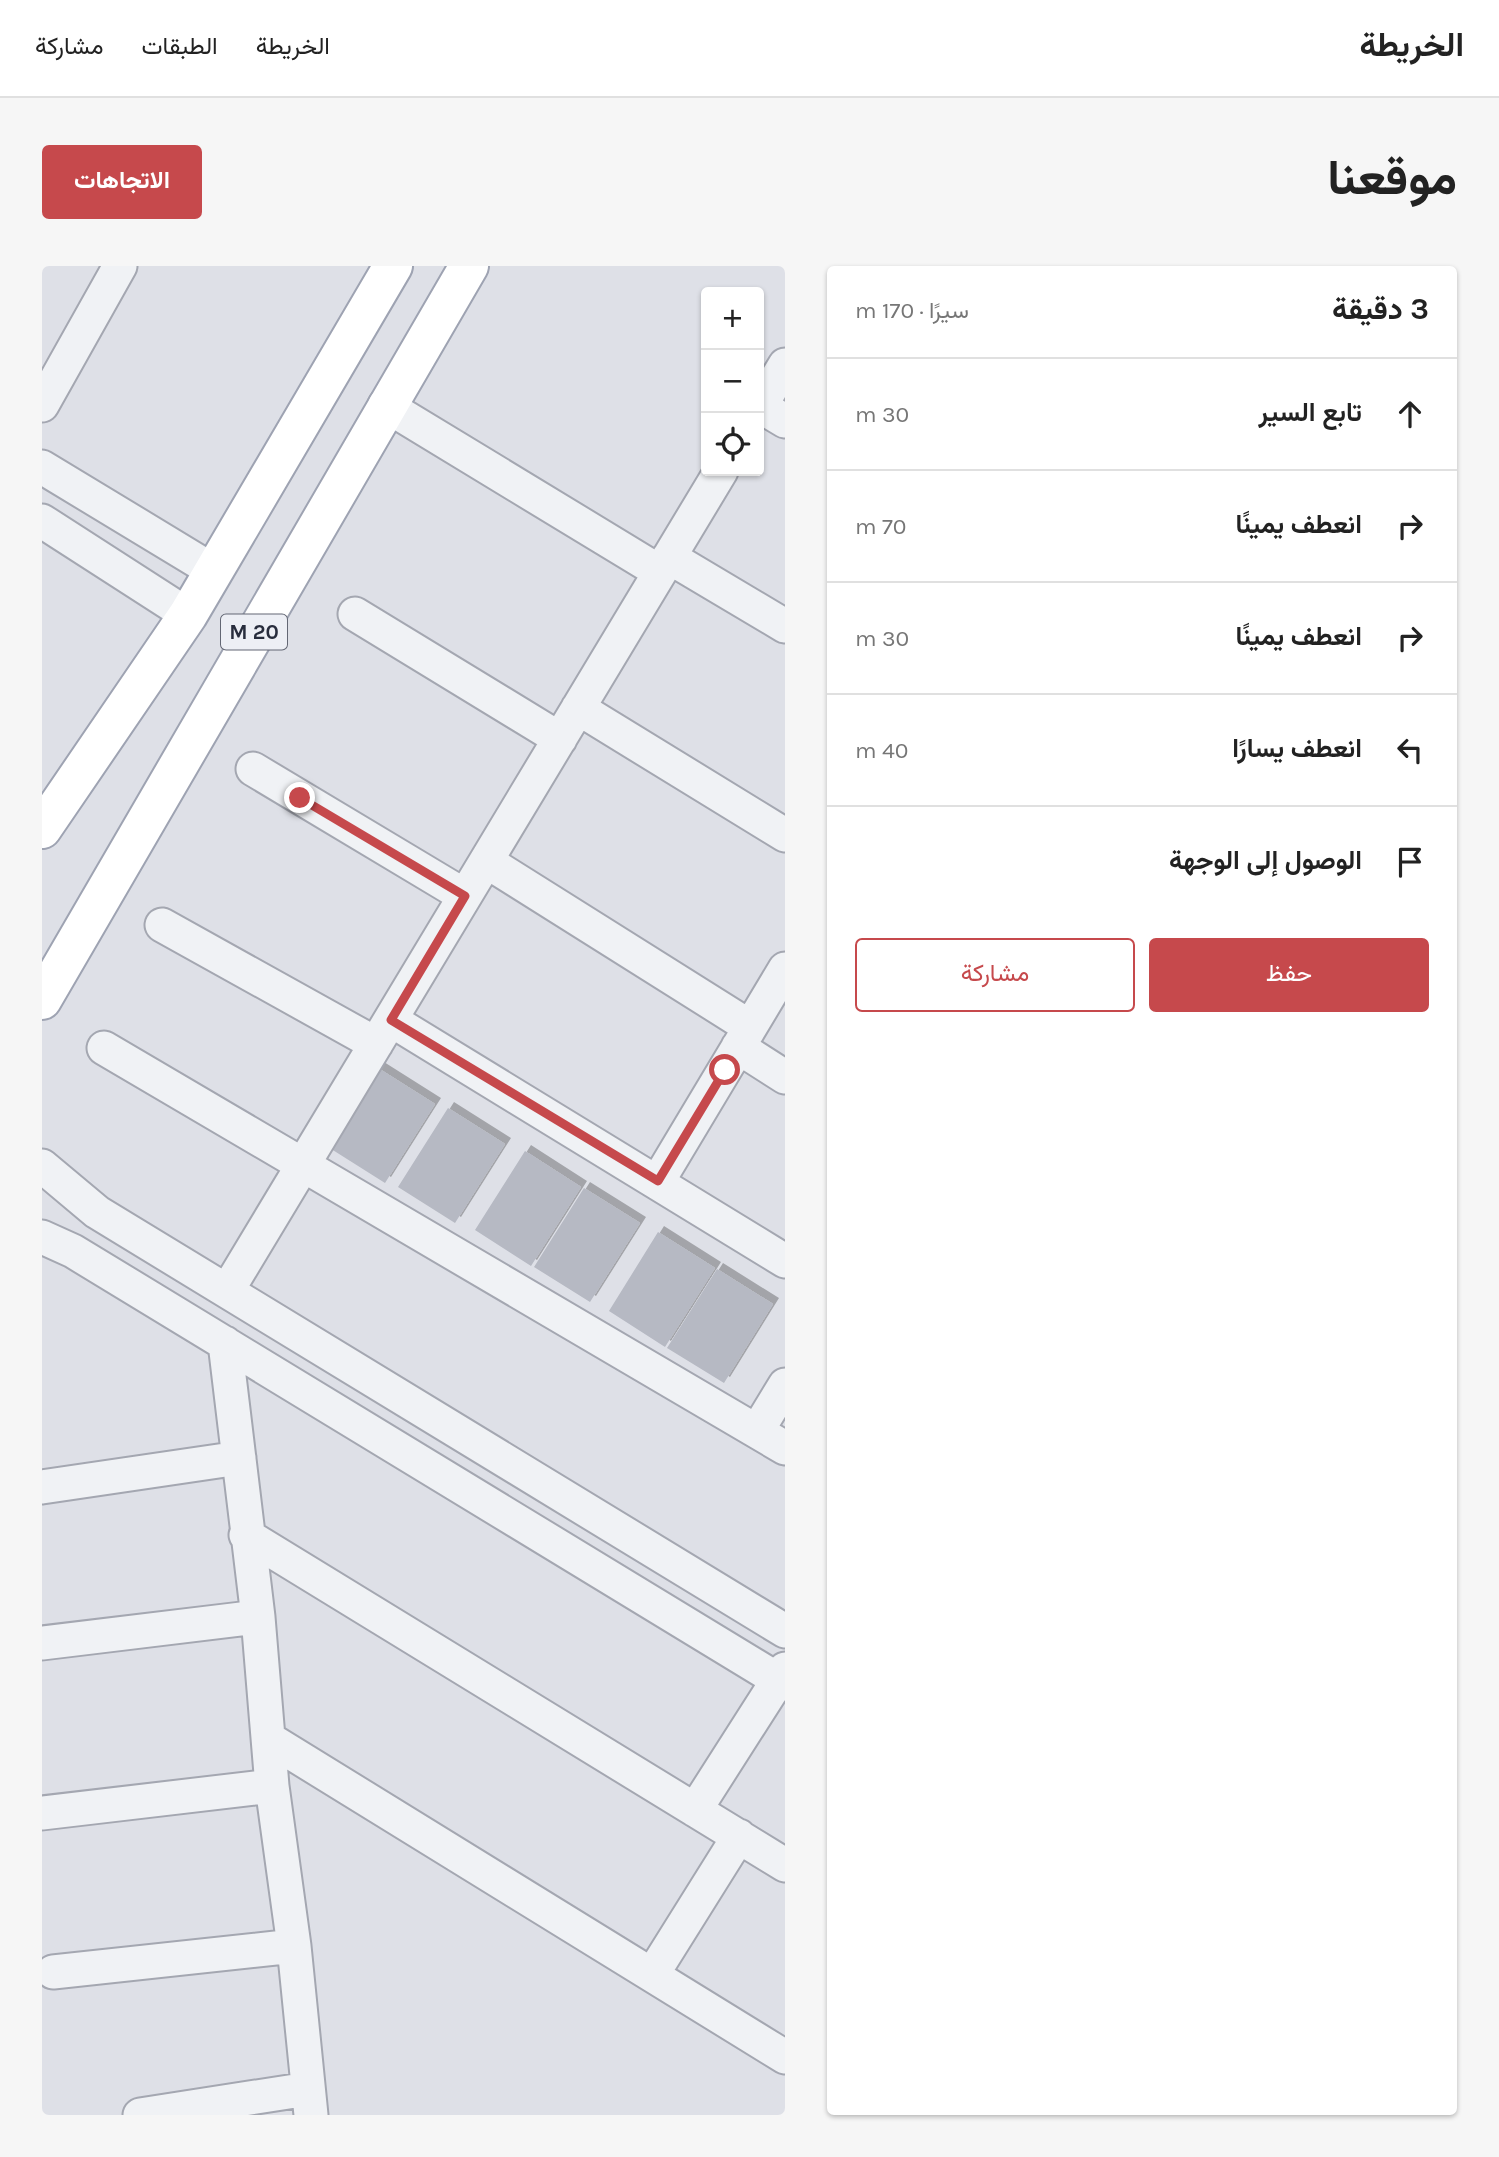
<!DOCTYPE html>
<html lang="ar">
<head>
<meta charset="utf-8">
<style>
  body { margin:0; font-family:Karla,Vazirmatn,sans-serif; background:#f6f6f6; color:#222; direction:rtl }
  .controls { position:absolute; right:21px; top:21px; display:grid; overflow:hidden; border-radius:7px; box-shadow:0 2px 5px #0004 }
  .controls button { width:63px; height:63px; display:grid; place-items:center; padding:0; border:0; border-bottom:2px solid #e0e0e0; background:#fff; color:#222; font:35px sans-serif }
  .stop { position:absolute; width:21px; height:21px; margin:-16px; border:5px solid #c6494c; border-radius:50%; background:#fff }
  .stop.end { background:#c6494c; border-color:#fff; box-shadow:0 2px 7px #0008 }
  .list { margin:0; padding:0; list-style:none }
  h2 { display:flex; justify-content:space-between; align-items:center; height:91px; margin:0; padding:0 28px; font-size:30px }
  h2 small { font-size:23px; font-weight:400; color:#767676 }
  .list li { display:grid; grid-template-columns:46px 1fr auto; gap:21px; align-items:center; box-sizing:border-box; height:112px; padding:0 28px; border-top:2px solid #e0e0e0 }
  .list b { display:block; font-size:26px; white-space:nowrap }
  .list em { font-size:23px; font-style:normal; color:#767676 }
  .actions { display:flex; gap:14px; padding:21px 28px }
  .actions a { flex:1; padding:16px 0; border:2px solid #c6494c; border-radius:7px; text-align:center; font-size:24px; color:#c6494c }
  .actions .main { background:#c6494c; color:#fff }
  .icon { flex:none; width:38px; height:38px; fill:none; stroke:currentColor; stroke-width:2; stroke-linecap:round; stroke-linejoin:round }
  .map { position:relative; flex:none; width:743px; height:1849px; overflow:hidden; direction:ltr; border-radius:7px }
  header { display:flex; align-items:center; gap:42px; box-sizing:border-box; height:98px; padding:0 35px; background:#fff; border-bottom:2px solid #e0e0e0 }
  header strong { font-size:33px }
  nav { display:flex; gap:38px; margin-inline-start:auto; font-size:24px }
  .intro { display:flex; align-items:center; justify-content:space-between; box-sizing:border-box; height:168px; padding:0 42px }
  h1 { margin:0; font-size:49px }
  .button { padding:18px 32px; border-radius:7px; background:#c6494c; color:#fff; font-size:24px; font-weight:700 }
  main { display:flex; gap:42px; padding:0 42px }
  aside { flex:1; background:#fff; border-radius:7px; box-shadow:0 2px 5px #0004 }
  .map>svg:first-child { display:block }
  .building { fill:#b6b9c3; filter:url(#shadow) }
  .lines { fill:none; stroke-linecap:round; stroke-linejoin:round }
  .minor-casing { stroke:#a4a7b1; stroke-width:37 }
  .major-casing { stroke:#9ea3b2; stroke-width:42 }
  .minor { stroke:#f0f2f5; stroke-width:33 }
  .major { stroke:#fff; stroke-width:38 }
  .route { stroke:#c6494c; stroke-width:9 }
  .labels { text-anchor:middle; stroke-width:5; stroke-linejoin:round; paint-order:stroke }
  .shield { fill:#edeff5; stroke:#636774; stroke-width:2 }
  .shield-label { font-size:21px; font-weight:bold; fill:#282d3d }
</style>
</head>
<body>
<header>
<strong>الخريطة</strong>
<nav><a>الخريطة</a><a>الطبقات</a><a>مشاركة</a></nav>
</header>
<div class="intro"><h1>موقعنا</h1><a class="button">الاتجاهات</a></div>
<main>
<aside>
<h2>3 دقيقة<small>سيرًا · 170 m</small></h2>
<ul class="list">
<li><svg class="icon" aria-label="ahead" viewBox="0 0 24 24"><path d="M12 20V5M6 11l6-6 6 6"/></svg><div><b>تابع السير</b></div><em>30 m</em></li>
<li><svg class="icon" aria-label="right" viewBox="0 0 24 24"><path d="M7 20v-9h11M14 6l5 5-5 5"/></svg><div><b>انعطف يمينًا</b></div><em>70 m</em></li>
<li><svg class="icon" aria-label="right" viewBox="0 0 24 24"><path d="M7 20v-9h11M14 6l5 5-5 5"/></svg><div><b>انعطف يمينًا</b></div><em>30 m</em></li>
<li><svg class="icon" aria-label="left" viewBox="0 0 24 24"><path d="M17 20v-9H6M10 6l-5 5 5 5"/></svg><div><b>انعطف يسارًا</b></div><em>40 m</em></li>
<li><svg class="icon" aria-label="arrive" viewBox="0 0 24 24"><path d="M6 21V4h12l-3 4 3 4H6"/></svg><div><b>الوصول إلى الوجهة</b></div></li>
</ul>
<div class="actions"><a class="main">حفظ</a><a>مشاركة</a></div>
</aside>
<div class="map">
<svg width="743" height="1849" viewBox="0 0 743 1849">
  <defs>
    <filter id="shadow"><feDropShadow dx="6" dy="-6" stdDeviation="0" flood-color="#0004"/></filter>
  </defs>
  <rect width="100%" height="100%" fill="#dee0e7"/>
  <path class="building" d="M336 802 393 838 343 917 286 881Z
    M406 842 463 878 413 957 356 921Z
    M483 885 539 921 489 1000 433 964Z
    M542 922 598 957 548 1036 492 1001Z
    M616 966 673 1002 623 1081 567 1045Z
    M675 1003 731 1038 682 1117 625 1082Z"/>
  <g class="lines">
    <defs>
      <path id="minor" d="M0 139 78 0
        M343 139 618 306
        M718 140 743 155
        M717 142 743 99
        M0 201 170 304
        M0 255 146 349
        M627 291 743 360
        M313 348 518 473
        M536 442 743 569
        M211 503 423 630
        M444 595 708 761
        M120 659 334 778
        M349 754 743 995
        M696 781 743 811
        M62 782 743 1182
        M0 900 55 946 743 1365
        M616 915 743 703
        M0 971 31 985 743 1418
        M185 1025 679 205
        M183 1077 216 1351 230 1520 252 1680 269 1849
        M715 1165 743 1119
        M0 1221 197 1192
        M204 1269 743 1599
        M0 1377 216 1351
        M227 1473 743 1791
        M653 1544 743 1403
        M0 1547 230 1520
        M11 1706 252 1680
        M610 1709 697 1570
        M98 1849 266 1823"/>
      <path id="major" d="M0 563 146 349 351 0
        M0 734 427 0"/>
    </defs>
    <use href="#minor" class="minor-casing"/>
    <use href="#major" class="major-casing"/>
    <use href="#minor" class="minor"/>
    <use href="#major" class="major"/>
  </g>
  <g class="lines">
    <path class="route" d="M258 532 423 630 349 754 616 915 683 804"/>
  </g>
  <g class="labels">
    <rect class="shield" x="179" y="348.5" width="66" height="35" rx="5"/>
    <g class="shield-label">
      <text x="212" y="373">M 20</text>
    </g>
  </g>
</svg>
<div class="controls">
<button>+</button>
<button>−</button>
<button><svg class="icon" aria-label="locate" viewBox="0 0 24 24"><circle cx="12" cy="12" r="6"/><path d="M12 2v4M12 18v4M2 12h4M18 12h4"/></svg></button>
</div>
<div class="stop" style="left:683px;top:804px"></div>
<div class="stop end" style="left:258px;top:532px"></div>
</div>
</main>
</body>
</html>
